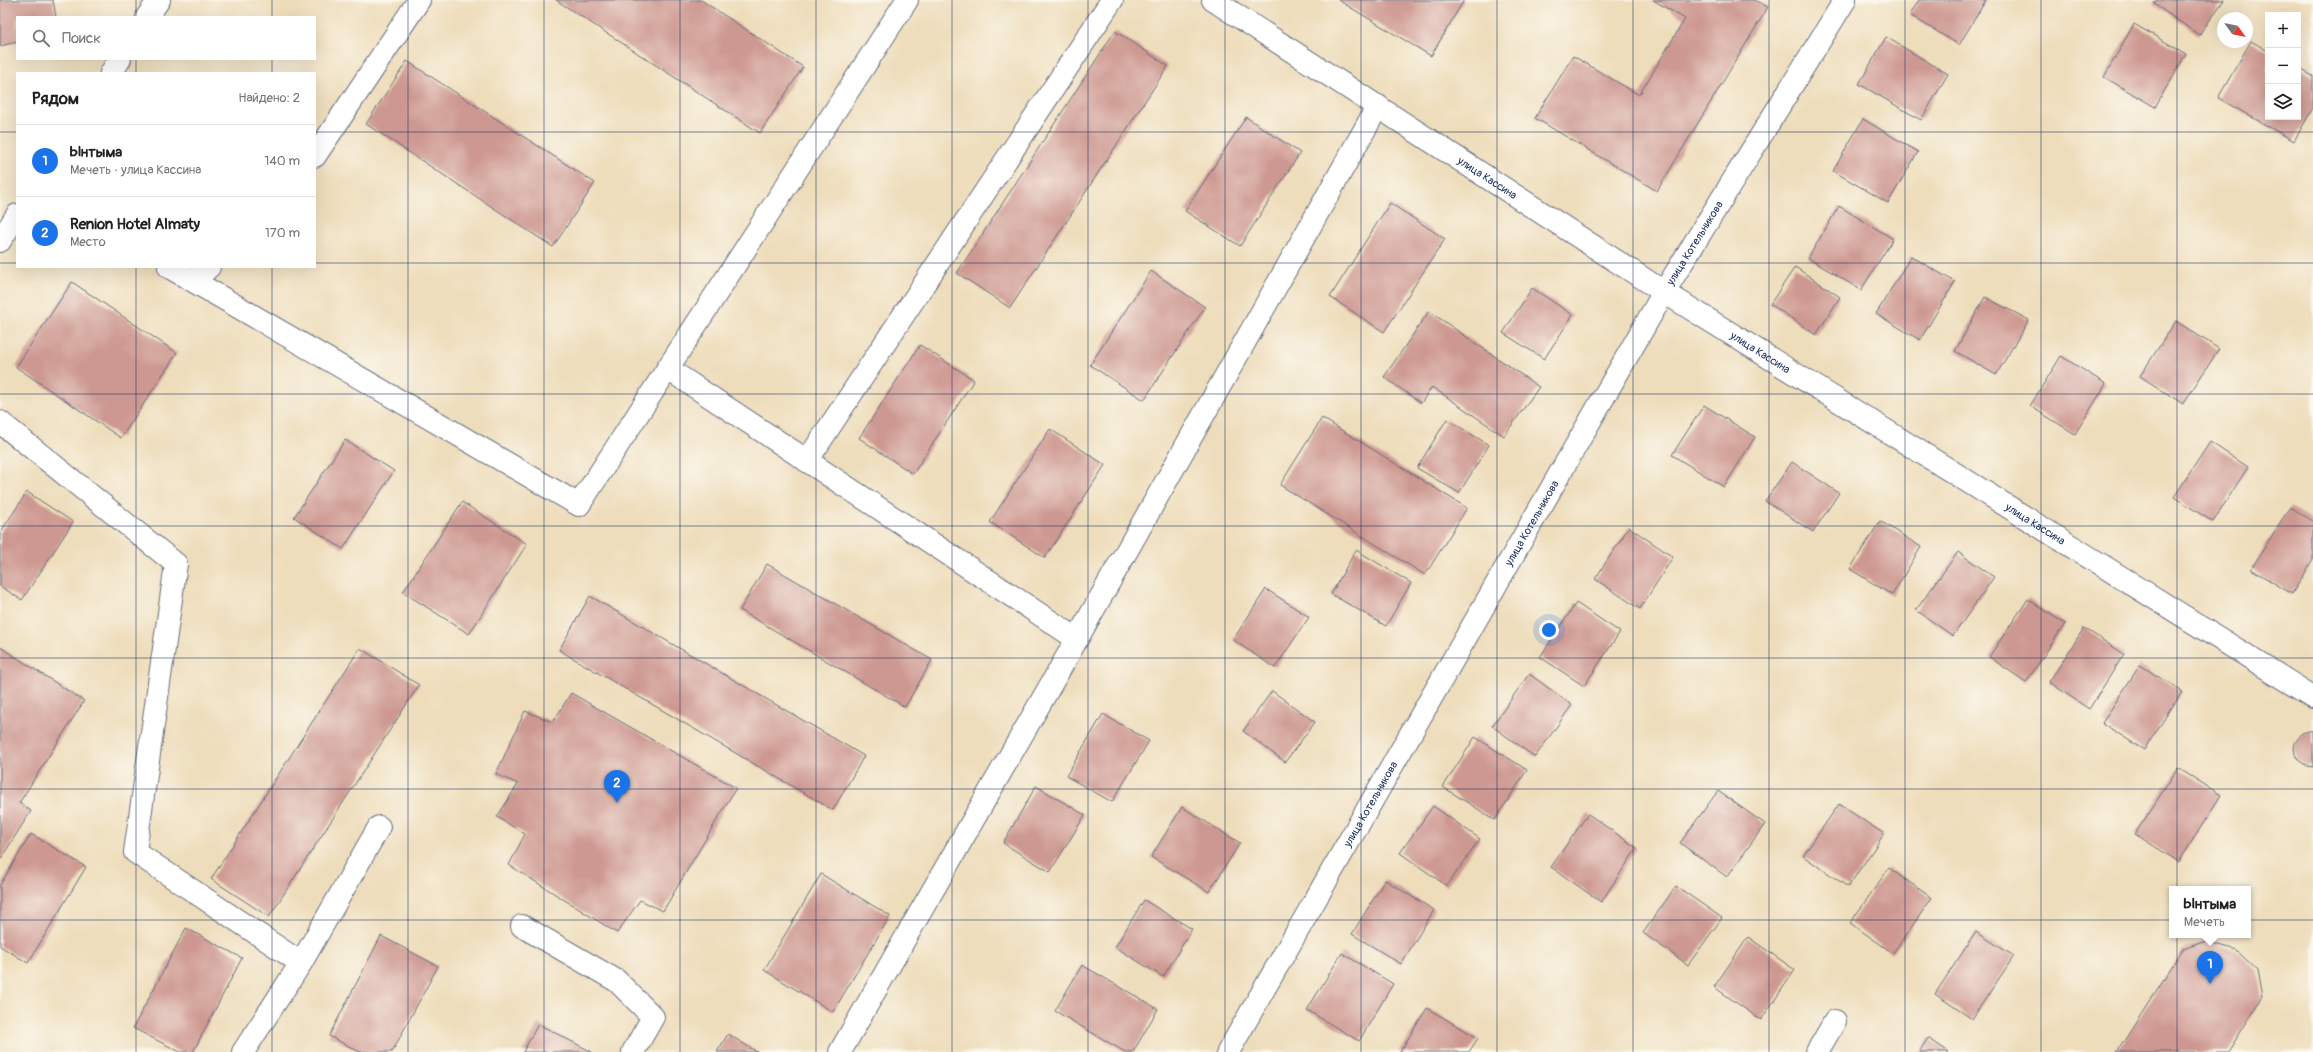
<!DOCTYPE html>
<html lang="ru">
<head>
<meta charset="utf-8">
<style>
  body { margin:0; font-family:Pangolin,sans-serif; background:#f2f2f2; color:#222 }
  .controls { position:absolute; right:12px; top:12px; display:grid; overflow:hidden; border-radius:0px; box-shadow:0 4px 16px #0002 }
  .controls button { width:36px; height:36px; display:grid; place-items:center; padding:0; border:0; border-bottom:1px solid #e0e0e0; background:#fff; color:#222; font:20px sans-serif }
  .compass { position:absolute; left:2217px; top:12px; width:36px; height:36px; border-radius:50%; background:#fff; box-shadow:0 4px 16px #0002; rotate:123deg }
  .you { position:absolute; left:1549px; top:630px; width:14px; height:14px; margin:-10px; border:3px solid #fff; border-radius:50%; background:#1a73e8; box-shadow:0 0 0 6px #1a73e833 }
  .badge { display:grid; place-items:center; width:26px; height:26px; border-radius:50%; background:#1a73e8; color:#fff; font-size:13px; font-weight:700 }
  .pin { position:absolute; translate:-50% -33px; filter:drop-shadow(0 1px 2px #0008) }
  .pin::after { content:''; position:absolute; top:21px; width:14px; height:12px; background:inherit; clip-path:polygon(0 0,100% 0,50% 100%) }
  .popup { position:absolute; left:2169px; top:886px; width:82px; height:52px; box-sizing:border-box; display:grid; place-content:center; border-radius:0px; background:#fff; filter:drop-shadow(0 1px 3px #0005); font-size:13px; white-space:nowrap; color:#767676 }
  .popup b { font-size:15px; color:#222 }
  .popup::after { content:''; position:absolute; left:50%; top:100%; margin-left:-8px; border:8px solid transparent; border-top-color:#fff }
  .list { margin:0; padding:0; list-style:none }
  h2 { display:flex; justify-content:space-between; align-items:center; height:52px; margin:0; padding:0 16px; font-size:17px }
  h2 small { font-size:13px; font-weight:400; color:#767676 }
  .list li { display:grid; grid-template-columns:26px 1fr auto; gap:12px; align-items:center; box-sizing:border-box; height:72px; padding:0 16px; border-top:1px solid #e0e0e0 }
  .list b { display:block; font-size:15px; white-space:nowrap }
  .list p { margin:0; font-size:13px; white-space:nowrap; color:#767676 }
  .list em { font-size:13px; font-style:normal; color:#767676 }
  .icon { flex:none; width:22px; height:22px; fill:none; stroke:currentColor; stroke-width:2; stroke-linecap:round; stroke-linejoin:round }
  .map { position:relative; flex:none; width:2313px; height:1052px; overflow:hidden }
  .search { position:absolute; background:#fff; box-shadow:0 4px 16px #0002; left:16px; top:16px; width:300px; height:44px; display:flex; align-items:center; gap:10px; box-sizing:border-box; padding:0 14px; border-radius:0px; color:#767676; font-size:15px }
  .panel { position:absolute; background:#fff; box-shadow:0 4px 16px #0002; left:16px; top:72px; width:300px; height:196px; border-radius:0px }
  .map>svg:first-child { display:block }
  .building { fill:#cd9891 }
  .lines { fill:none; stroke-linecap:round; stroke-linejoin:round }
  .minor-casing { stroke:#656c7f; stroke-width:24 }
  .minor { stroke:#fff; stroke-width:22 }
  .grid { fill:none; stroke:#1b2f5e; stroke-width:1; stroke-opacity:0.55 }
  .labels { text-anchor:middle; stroke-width:4; stroke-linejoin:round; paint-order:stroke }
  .street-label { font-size:11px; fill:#1b2f5e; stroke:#fbf7ec }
</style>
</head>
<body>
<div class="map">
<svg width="2313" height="1052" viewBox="0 0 2313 1052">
  <rect width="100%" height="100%" fill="#fbf7ec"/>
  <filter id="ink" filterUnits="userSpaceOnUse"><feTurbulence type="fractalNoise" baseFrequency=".025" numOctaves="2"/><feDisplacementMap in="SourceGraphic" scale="8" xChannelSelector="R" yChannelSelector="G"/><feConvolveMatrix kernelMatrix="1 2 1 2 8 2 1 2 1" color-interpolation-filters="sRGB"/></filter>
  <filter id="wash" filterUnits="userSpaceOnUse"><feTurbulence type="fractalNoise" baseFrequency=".012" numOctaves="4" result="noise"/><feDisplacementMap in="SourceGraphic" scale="16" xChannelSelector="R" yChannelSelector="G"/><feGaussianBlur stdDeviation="0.9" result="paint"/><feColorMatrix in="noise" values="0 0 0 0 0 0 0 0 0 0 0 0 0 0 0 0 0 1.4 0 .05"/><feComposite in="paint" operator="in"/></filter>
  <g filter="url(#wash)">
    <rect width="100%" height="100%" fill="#edb"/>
    <g id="blocks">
      <path class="building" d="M0 0H53L56 17H17V42L0 46Z
        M556 0H701L803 67 760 133Z
        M1338 0H1464L1431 56Z
        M1653 0H1755L1768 7 1657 191 1535 118 1573 56 1639 95 1685 19Z
        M1919 0H1986L1959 45 1910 15Z
        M2157 0H2224L2199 35 2154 4Z
        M2134 24 2186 54 2155 107 2104 77Z
        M1115 31 1168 66 1010 308 957 273Z
        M1886 37 1948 74 1921 120 1859 84Z
        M2251 41 2268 51V117H2298V68L2313 76V108L2294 141 2218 98Z
        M407 61 595 183 553 247 366 124Z
        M1246 117 1300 153 1240 246 1185 211Z
        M1863 119 1918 152 1888 203 1833 171Z
        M1390 203 1445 239 1384 332 1330 297Z
        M1839 206 1893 239 1861 290 1808 258Z
        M1911 256 1955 282 1920 340 1876 314Z
        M1795 267 1840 297 1816 335 1770 304Z
        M1151 271 1205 307 1144 400 1090 365Z
        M72 282 177 353 121 438 16 367Z
        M1532 288 1573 315 1544 359 1503 333Z
        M1985 297 2029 320 1996 375 1955 351Z
        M1429 311 1539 387 1504 436 1432 387 1421 403 1384 377Z
        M2176 321 2219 349 2183 404 2140 376Z
        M920 345 974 380 913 474 859 438Z
        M2061 356 2106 384 2075 434 2030 406Z
        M1704 405 1755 437 1724 487 1672 455Z
        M1322 418 1467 508 1425 575 1280 485Z
        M1447 419 1489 445 1459 493 1417 468Z
        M1050 429 1105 465 1045 558 990 522Z
        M345 440 394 471 343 549 294 517Z
        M2210 442 2248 467 2213 522 2174 497Z
        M1792 462 1839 493 1813 532 1765 501Z
        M27 492 73 522 22 600 0 586V533Z
        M462 502 527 544 469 634 403 592Z
        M2290 507 2313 521V560L2292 594 2251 569Z
        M1880 521 1921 547 1892 595 1850 569Z
        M1629 527 1673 557 1640 609 1595 579Z
        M1356 550 1411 583 1386 626 1331 594Z
        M1958 552 1994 577 1953 636 1916 610Z
        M767 564 932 660 905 707 740 610Z
        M1266 589 1309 617 1275 668 1233 640Z
        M590 596 864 756 833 810 559 650Z
        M2028 599 2065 624 2026 682 1989 657Z
        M1576 603 1620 632 1584 686 1540 657Z
        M2084 628 2124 654 2089 709 2049 682Z
        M0 647 84 701 19 803 31 811 0 860Z
        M360 648 419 685 269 917 211 879Z
        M2140 665 2182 692 2144 750 2102 723Z
        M1529 674 1572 705 1535 757 1492 726Z
        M1272 691 1315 722 1285 762 1243 731Z
        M571 693 736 788 663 911 640 900 617 933 509 865 525 834 497 817 518 784 496 774 525 711 553 722Z
        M1103 714 1149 741 1112 802 1066 776Z
        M2313 730V767L2307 766 2298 760 2294 749 2295 743 2302 733Z
        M1475 737 1527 770 1495 820 1443 787Z
        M2178 768 2221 795 2179 862 2135 834Z
        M1036 786 1085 815 1050 872 1003 843Z
        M1718 791 1765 824 1727 877 1680 843Z
        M1839 804 1884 834 1848 887 1803 856Z
        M1433 806 1480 839 1447 886 1400 853Z
        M1182 807 1240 843 1209 892 1151 857Z
        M1588 814 1637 848 1601 902 1551 867Z
        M31 834 86 867 28 963 0 946V885Z
        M1889 868 1932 898 1893 953 1850 923Z
        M821 874 890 916 833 1012 764 970Z
        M1385 880 1434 910 1401 964 1352 934Z
        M1676 886 1722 918 1688 965 1643 933Z
        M1144 900 1192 929 1163 977 1115 947Z
        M186 928 242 958 193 1052H180L133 1028Z
        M1976 932 2014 956 1972 1019 1935 994Z
        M381 936 438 966 392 1052H360L329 1036Z
        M1748 937 1795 970 1761 1020 1714 987Z
        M2206 941 2236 950 2257 970 2262 998 2228 1052H2117L2183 949Z
        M1342 953 1393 984 1359 1041 1307 1010Z
        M1082 965 1158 1009 1133 1052H1125L1055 1011Z
        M1427 1008 1478 1038 1469 1052H1400Z
        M538 1024 592 1052H523Z
        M728 1034 757 1052H717Z
        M1928 1038 1949 1052H1919Z"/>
    </g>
  </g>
  <g filter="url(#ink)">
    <use href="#blocks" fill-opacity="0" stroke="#656c7f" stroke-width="1"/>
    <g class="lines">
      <defs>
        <g id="minor">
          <path id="s1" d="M1213 0 1664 292 2313 697"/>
          <path d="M147 17 159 0"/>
          <path d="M111 73 120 59"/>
          <path d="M315 156 419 0"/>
          <path d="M0 241 17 215"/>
          <path d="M169 267 579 505 907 0"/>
          <path d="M194 281 209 267"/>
          <path d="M668 369 1077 639"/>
          <path d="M0 422 176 564 135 852 301 963 243 1052"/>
          <path d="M807 461 1112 0"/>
          <path d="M522 926 617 981 653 1017 633 1052"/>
          <path d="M301 963 379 827"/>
          <path d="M840 1052 1077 639 1378 106"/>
          <path id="s2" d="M1228 1052 1664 292 1845 0"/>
          <path d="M1817 1052 1835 1021"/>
        </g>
      </defs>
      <use href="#minor" class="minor-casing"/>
      <use href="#minor" class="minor"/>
    </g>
  </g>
  <path class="grid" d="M136 0V17M272 0V17M408 0V1052M544 0V1052M680 0V1052M816 0V1052M952 0V1052M1088 0V1052M1225 0V1052M1361 0V1052M1497 0V1052M1633 0V1052M1769 0V1052M1905 0V1052M2041 0V1052M2177 0V1052M136 59V73M272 59V73M0 132H17M315 132H2313M0 263H17M315 263H2313M136 267V1052M272 267V1052M0 394H2313M0 526H2313M0 658H2313M0 789H2313M0 920H2313"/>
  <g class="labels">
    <g class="street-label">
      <text dy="4" stroke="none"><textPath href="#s1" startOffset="327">улица Кассина</textPath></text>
      <text dy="4" stroke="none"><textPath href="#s2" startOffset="934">улица Котельникова</textPath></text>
      <text dy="4" stroke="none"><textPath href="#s1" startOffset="651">улица Кассина</textPath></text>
      <text dy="4" stroke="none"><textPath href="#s2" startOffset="610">улица Котельникова</textPath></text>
      <text dy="4" stroke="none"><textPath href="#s1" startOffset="975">улица Кассина</textPath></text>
      <text dy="4" stroke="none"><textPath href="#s2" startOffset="286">улица Котельникова</textPath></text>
    </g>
  </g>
</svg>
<div class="controls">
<button>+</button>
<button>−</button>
<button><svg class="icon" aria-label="layers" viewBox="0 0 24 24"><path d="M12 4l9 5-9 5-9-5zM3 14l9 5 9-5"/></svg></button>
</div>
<svg class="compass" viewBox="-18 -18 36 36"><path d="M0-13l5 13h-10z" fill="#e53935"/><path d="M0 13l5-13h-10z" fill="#767676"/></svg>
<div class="you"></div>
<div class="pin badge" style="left:2210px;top:984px">1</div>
<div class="popup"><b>Ынтыма</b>Мечеть</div>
<div class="pin badge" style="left:617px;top:803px">2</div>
<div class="search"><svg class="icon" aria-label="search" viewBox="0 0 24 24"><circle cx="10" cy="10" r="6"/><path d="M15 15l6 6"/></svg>Поиск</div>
<section class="panel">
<h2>Рядом<small>Найдено: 2</small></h2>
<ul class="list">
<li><span class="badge">1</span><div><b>Ынтыма</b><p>Мечеть · улица Кассина</p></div><em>140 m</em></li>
<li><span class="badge">2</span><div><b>Renion Hotel Almaty</b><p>Место</p></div><em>170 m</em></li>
</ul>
</section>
</div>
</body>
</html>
